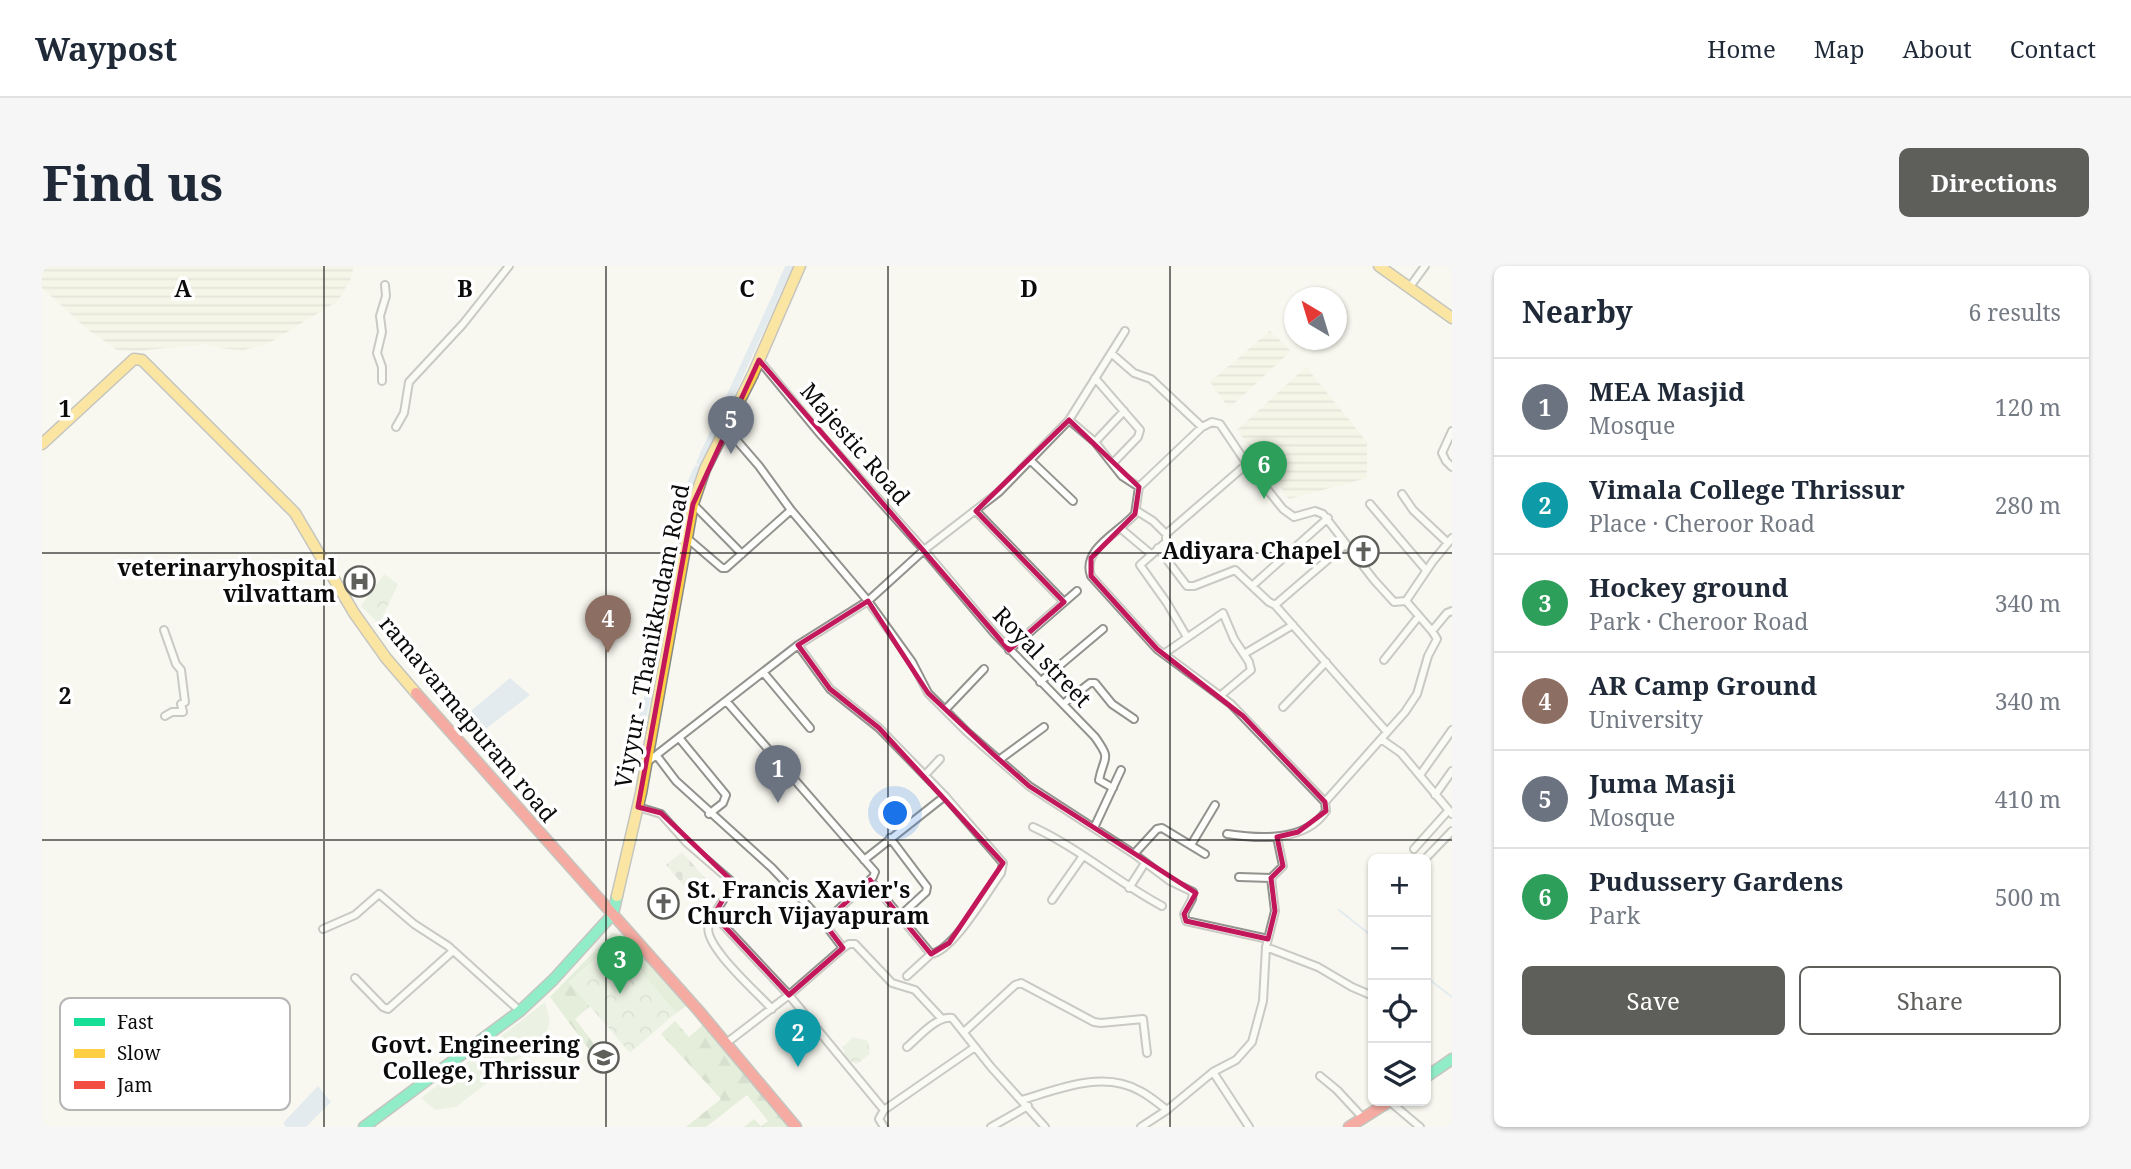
<!DOCTYPE html>
<html lang="en">
<head>
<meta charset="utf-8">
<style>
  body { margin:0; font-family:"Noto Serif",serif; background:#f6f6f7; color:#1f2937 }
  .controls { position:absolute; right:21px; bottom:21px; display:grid; overflow:hidden; border-radius:10px; box-shadow:0 2px 5px #0004 }
  .controls button { width:63px; height:63px; display:grid; place-items:center; padding:0; border:0; border-bottom:2px solid #e0e1e3; background:#fff; color:#1f2937; font:35px sans-serif }
  .compass { position:absolute; left:1242px; top:21px; width:63px; height:63px; border-radius:50%; background:#fff; box-shadow:0 2px 5px #0004; rotate:322deg }
  .you { position:absolute; left:854px; top:548px; width:24px; height:24px; margin:-18px; border:5px solid #fff; border-radius:50%; background:#1a73e8; box-shadow:0 0 0 10px #1a73e833 }
  .badge { display:grid; place-items:center; width:46px; height:46px; border-radius:50%; background:#5e5e5b; color:#fff; font-size:23px; font-weight:700 }
  .pin { position:absolute; translate:-50% -58px; filter:drop-shadow(0 2px 4px #0008) }
  .pin::after { content:''; position:absolute; top:37px; width:24px; height:21px; background:inherit; clip-path:polygon(0 0,100% 0,50% 100%) }
  .list { margin:0; padding:0; list-style:none }
  h2 { display:flex; justify-content:space-between; align-items:center; height:91px; margin:0; padding:0 28px; font-size:30px }
  h2 small { font-size:23px; font-weight:400; color:#747a83 }
  .list li { display:grid; grid-template-columns:46px 1fr auto; gap:21px; align-items:center; box-sizing:border-box; height:98px; padding:0 28px; border-top:2px solid #e0e1e3 }
  .list b { display:block; font-size:26px; white-space:nowrap }
  .list p { margin:0; font-size:23px; white-space:nowrap; color:#747a83 }
  .list em { font-size:23px; font-style:normal; color:#747a83 }
  .actions { display:flex; gap:14px; padding:21px 28px }
  .actions a { flex:1; padding:16px 0; border:2px solid #5e5e5b; border-radius:10px; text-align:center; font-size:24px; color:#5e5e5b }
  .actions .main { background:#5e5e5b; color:#fff }
  .icon { flex:none; width:38px; height:38px; fill:none; stroke:currentColor; stroke-width:2; stroke-linecap:round; stroke-linejoin:round }
  .map { position:relative; flex:none; width:1410px; height:861px; overflow:hidden; border-radius:10px }
  header { display:flex; align-items:center; gap:42px; box-sizing:border-box; height:98px; padding:0 35px; background:#fff; border-bottom:2px solid #e0e1e3 }
  header strong { font-size:33px }
  nav { display:flex; gap:38px; margin-inline-start:auto; font-size:24px }
  .intro { display:flex; align-items:center; justify-content:space-between; box-sizing:border-box; height:168px; padding:0 42px }
  h1 { margin:0; font-size:49px }
  .button { padding:18px 32px; border-radius:10px; background:#5e5e5b; color:#fff; font-size:24px; font-weight:700 }
  main { display:flex; gap:42px; padding:0 42px }
  aside { flex:1; background:#fff; border-radius:10px; box-shadow:0 2px 5px #0004 }
  .map>svg:first-child { display:block }
  .farmland { fill:url(#farmland-rules) }
  .forest { fill:url(#forest-firs) }
  .cemetery { fill:url(#cemetery-stones) }
  .park { fill:url(#park-crowns) }
  .garden { fill:#ddecd3 }
  .water { fill:#cadbee }
  .lines { fill:none; stroke-linecap:round; stroke-linejoin:round }
  .stream { stroke:#cadbee; stroke-width:2 }
  .canal { stroke:#cadbee; stroke-width:7 }
  .street-casing { stroke:#92928e; stroke-width:10 }
  .fast-casing { stroke:#888885; stroke-width:13 }
  .slow-casing { stroke:#888885; stroke-width:13 }
  .jam-casing { stroke:#888885; stroke-width:13 }
  .street { stroke:#fefefd; stroke-width:6 }
  .fast { stroke:#16e098; stroke-width:10 }
  .slow { stroke:#ffcf43; stroke-width:10 }
  .jam { stroke:#f24e42; stroke-width:10 }
  .marked { fill:none; stroke:#c2185b; stroke-width:5; stroke-linejoin:round }
  .grid { fill:none; stroke:#0b0b0b; stroke-width:2; stroke-opacity:0.55 }
  .labels { text-anchor:middle; stroke-width:7; stroke-linejoin:round; paint-order:stroke }
  .street-label { font-size:23px; fill:#0b0b0b; stroke:#fff }
  .poi-label { font-size:23px; font-weight:bold; fill:#0b0b0b; stroke:#fff; text-anchor:end }
  .key { fill:#fff; stroke:#b6b6b6; stroke-width:2 }
  .key-label { font-size:19px; fill:#0b0b0b }
  .grid-label { font-size:23px; text-anchor:middle; font-weight:bold; fill:#0b0b0b; stroke:#fff; stroke-width:7; stroke-linejoin:round; paint-order:stroke }
</style>
</head>
<body>
<header>
<strong>Waypost</strong>
<nav><a>Home</a><a>Map</a><a>About</a><a>Contact</a></nav>
</header>
<div class="intro"><h1>Find us</h1><a class="button">Directions</a></div>
<main>
<div class="map">
<svg width="1410" height="861" viewBox="0 0 1410 861">
  <defs>
    <pattern id="farmland-rules" width="6" height="5" patternUnits="userSpaceOnUse" patternTransform="scale(1.75)"><rect width="6" height="5" fill="#f1f3de"/><path d="M0 2.5h6" fill="none" stroke="#cdcfbd"/></pattern>
    <pattern id="forest-firs" width="22" height="20" patternUnits="userSpaceOnUse" patternTransform="scale(1.75)"><rect width="22" height="20" fill="#cde2c2"/><path d="M5 1l3.5 6h-7zM16 11l3.5 6h-7z" fill="#afc1a5"/></pattern>
    <pattern id="cemetery-stones" width="16" height="16" patternUnits="userSpaceOnUse" patternTransform="scale(1.75)"><rect width="16" height="16" fill="#e0e8d6"/><path d="M2 7V4a2 2 0 0 1 4 0v3zM10 15v-3a2 2 0 0 1 4 0v3z" fill="#bfc6b6"/></pattern>
    <pattern id="park-crowns" width="20" height="18" patternUnits="userSpaceOnUse" patternTransform="scale(1.75)"><rect width="20" height="18" fill="#ddecd3"/><path d="M2 6a3 3 0 1 1 6 0M12 15a3 3 0 1 1 6 0" fill="none" stroke="#bcc9b4"/></pattern>
  </defs>
  <rect width="100%" height="100%" fill="#f8f8f0"/>
  <path class="farmland" d="M0 0H312L308 14 296 35 227 77 202 84 184 83 166 78 94 85 75 84 45 63 0 22Z
    M1228 65 1249 85 1187 142 1168 116Z
    M1264 101 1325 176V212L1247 233 1195 164Z"/>
  <path class="forest" d="M570 667 587 670 646 739 634 747 573 676 527 716 548 740 533 753 570 801 564 806 508 731Z
    M633 755 647 771 662 758 749 861H702L712 853 719 860 726 855 705 829 664 861H644L679 833 619 768Z"/>
  <path class="cemetery" d="M640 586 666 615 650 629 624 599Z"/>
  <path class="park" d="M342 308 356 318 337 358 319 340Z
    M574 676 634 747 588 787 527 716Z
    M811 771 826 775 828 788 815 798 804 793 801 781Z"/>
  <path class="garden" d="M503 736 508 755 503 772 414 841 393 844 379 832Z"/>
  <path class="water" d="M468 412 488 429 432 472 417 455Z
    M276 820 289 836 264 861H244L241 857Z"/>
  <g class="lines">
    <path class="stream" d="M1297 644 1331 671
      M1384 711 1410 731"/>
    <path class="canal" d="M735 27 747 0
      M658 196 733 32
      M636 291 648 219 655 203
      M599 458 629 336 635 298"/>
    <defs>
      <path id="street" d="M1367 22 1383 0
        M1069 87 1092 107 1109 113 1160 161
        M717 94 779 169 882 284 953 368 1053 471C1070 495 1062 489 1057 514L1071 522
        M1053 112 1098 164 1096 171 1071 197
        M340 115V101L335 87 340 66 338 50 344 30 343 19
        M1027 154 1053 176 1080 210 1097 221 1160 161 1170 156 1178 158 1205 198 1241 243 1252 251 1273 245 1281 248 1332 314 1352 336 1364 335 1391 295 1410 272
        M354 161 362 147 367 116 421 58 467 0
        M685 163 717 200 749 244 826 335 870 396 886 427 925 466 987 520 1092 588 1115 563 1120 562 1163 588
        M1410 165 1400 187 1404 195 1410 201
        M1053 176 1082 145
        M988 194 1031 235
        M1097 221 1093 248C1078 266 1039 283 1049 310L1115 383 1189 438 1283 536
        M1360 228 1371 244 1406 277
        M651 238 700 288
        M1328 238 1384 304
        M934 245 1022 336
        M1095 245 1111 255 1124 268V276L1098 299 1125 337 1145 371
        M1078 262 1109 288
        M1124 268 1205 198
        M645 272 680 302H684L749 244
        M1116 282 1145 320H1152L1193 304 1227 336 1233 339 1304 278
        M1210 320 1286 252
        M1233 339 1345 466
        M122 364 134 398 139 404 143 436 139 438 141 446H130L123 450
        M1390 365 1405 347 1410 345
        M756 379 788 423 837 462 903 530 961 597 959 607C945 626 911 685 889 688L865 710
        M967 384 1035 325
        M1123 387 1181 347 1192 373 1207 396 1209 404 1178 430
        M1202 388 1251 359
        M1342 394 1377 350
        M721 406 768 462
        M998 416 1061 363
        M1021 438 1048 417H1053L1070 438 1092 453
        M1241 441 1284 396
        M903 444 942 403
        M638 473 684 529 681 537 667 548
        M1339 473 1359 487 1410 548
        M615 490 634 515 730 602 782 657 831 611 833 606 685 436
        M957 494 1002 461
        M604 497 756 379 826 335 882 284 957 226 1027 154 1083 65
        M883 509 898 493
        M1378 509 1410 464
        M1393 529 1410 505
        M596 541 619 548 645 577 689 615C687 631 672 644 667 659 659 678 717 728 730 743
        M991 561C1037 582 1075 616 1120 640
        M1052 562 1079 504
        M1185 568C1218 573 1263 576 1284 545L1283 536 1363 446 1375 428 1386 390 1395 373 1390 365 1364 335
        M848 572 885 621 884 626 858 650
        M1149 579 1173 539
        M1372 583 1406 545
        M1092 588 1128 615 1151 626 1150 633 1142 648 1144 655 1226 673
        M1383 593 1410 565
        M822 594 903 530
        M1229 612 1241 600 1235 571
        M828 614 889 688
        M1087 622 1103 597
        M1010 634 1041 590
        M672 649 747 729 683 778
        M782 657 801 682 747 729 842 844
        M281 663 313 649 337 628 372 658 406 680 478 745
        M1224 681 1276 701 1310 721 1331 730
        M801 682 807 678H813L850 717 873 724 900 753
        M313 712 341 741 346 743 411 685
        M922 766 973 719 979 717 1052 756 1059 757 1101 753 1105 787
        M865 781C877 771 894 750 910 752L949 801 1003 861
        M1171 806 1207 861
        M1278 810 1295 824 1321 852
        M980 834C1017 823 1061 804 1098 825 1108 830 1117 838 1125 844
        M1347 835 1378 861
        M842 861 837 853 842 844 933 781
        M949 861 986 840
        M1099 861 1125 844 1171 806 1194 794 1210 776 1221 735 1224 681 1233 645 1229 612 1197 611"/>
      <path id="fast" d="M1384 811 1410 793
        M322 861 478 745 511 714 571 648 575 630"/>
      <path id="slow" d="M1337 0 1410 52
        M0 178 92 93 100 94 253 247 312 347 344 392 374 427
        M575 630 599 527 651 238 663 203 711 108 758 0"/>
      <path id="jam" d="M374 427 656 744 754 861
        M1307 861 1348 835"/>
    </defs>
    <use href="#street" class="street-casing"/>
    <use href="#fast" class="fast-casing"/>
    <use href="#slow" class="slow-casing"/>
    <use href="#jam" class="jam-casing"/>
    <use href="#street" class="street"/>
    <use href="#fast" class="fast"/>
    <use href="#slow" class="slow"/>
    <use href="#jam" class="jam"/>
  </g>
  <path d="M0 0H1410V861H0ZM717 94 967 384 1022 336 934 245 1027 154 1097 221 1093 248 1049 292V310L1115 383 1201 450 1283 536 1284 545 1256 566 1235 571 1241 600 1229 612 1233 645 1226 673 1144 655 1142 648 1154 627 987 520 951 488 886 427 826 335 756 379 788 423 837 462 961 597 907 677 889 688 828 614 782 657 801 682 747 729 672 649 691 616 619 547 596 541 651 238Z" fill="#f8f8f0" fill-opacity=".55" fill-rule="evenodd"/>
  <path class="marked" d="M717 94 967 384 1022 336 934 245 1027 154 1097 221 1093 248 1049 292V310L1115 383 1201 450 1283 536 1284 545 1256 566 1235 571 1241 600 1229 612 1233 645 1226 673 1144 655 1142 648 1154 627 987 520 951 488 886 427 826 335 756 379 788 423 837 462 961 597 907 677 889 688 828 614 782 657 801 682 747 729 672 649 691 616 619 547 596 541 651 238Z"/>
  <path class="grid" d="M282 0V861M564 0V861M846 0V861M1128 0V861M0 287H1410M0 574H1410"/>
  <defs>
    <symbol id="church-ring" viewBox="-11 -11 22 22"><circle r="9.5" fill="#fff" stroke="#5e5e5b" stroke-width="1.5"/><path d="M-1.2-6h2.4v3.5h3.3v2.4h-3.3V6h-2.4V-.1h-3.3v-2.4h3.3Z" fill="#5e5e5b"/></symbol>
    <symbol id="hospital-ring" viewBox="-11 -11 22 22"><circle r="9.5" fill="#fff" stroke="#5e5e5b" stroke-width="1.5"/><path d="M-5-5h3v3.5h4V-5h3V5h-3V1.5h-4V5h-3Z" fill="#5e5e5b"/></symbol>
    <symbol id="university-ring" viewBox="-11 -11 22 22"><circle r="9.5" fill="#fff" stroke="#5e5e5b" stroke-width="1.5"/><path d="M0-5L7-2L0 1L-7-2ZM-4 1L0 2.5L4 1V4Q0 6-4 4Z" fill="#5e5e5b"/></symbol>
  </defs>
  <g fill-rule="evenodd">
    <use href="#church-ring" x="1304" y="268" width="35" height="35"/>
    <use href="#hospital-ring" x="300" y="298" width="35" height="35"/>
    <use href="#church-ring" x="604" y="620" width="35" height="35"/>
    <use href="#university-ring" x="544" y="774" width="35" height="35"/>
  </g>
  <g class="labels">
    <g class="street-label">
      <text transform="translate(813 178) rotate(49)" y="8">Majestic Road</text>
      <text transform="translate(610 370) rotate(-79)" y="8">Viyyur - Thanikkudam Road</text>
      <text transform="translate(1000 391) rotate(46)" y="8">Royal street</text>
      <text transform="translate(426 453) rotate(50)" y="8">ramavarmapuram road</text>
    </g>
    <g class="poi-label">
      <text x="1299" y="293">Adiyara Chapel</text>
      <text x="294" y="310">veterinaryhospital<tspan x="294" dy="26">vilvattam</tspan></text>
      <text x="645" y="632" text-anchor="start">St. Francis Xavier's<tspan x="645" dy="26">Church Vijayapuram</tspan></text>
      <text x="538" y="787">Govt. Engineering<tspan x="538" dy="26">College, Thrissur</tspan></text>
    </g>
  </g>
  <rect x="18" y="732" width="230" height="112" rx="10" class="key"/>
  <rect x="32" y="752" width="31" height="8" fill="#16e098"/>
  <rect x="32" y="783" width="31" height="9" fill="#ffcf43"/>
  <rect x="32" y="815" width="31" height="8" fill="#f24e42"/>
  <g class="key-label">
    <text x="75" y="763">Fast</text>
    <text x="75" y="794">Slow</text>
    <text x="75" y="826">Jam</text>
  </g>
  <g class="grid-label">
    <text x="141" y="31">A</text>
    <text x="423" y="31">B</text>
    <text x="705" y="31">C</text>
    <text x="987" y="31">D</text>
    <text x="23" y="151">1</text>
    <text x="23" y="438">2</text>
  </g>
</svg>
<div class="controls">
<button>+</button>
<button>−</button>
<button><svg class="icon" aria-label="locate" viewBox="0 0 24 24"><circle cx="12" cy="12" r="6"/><path d="M12 2v4M12 18v4M2 12h4M18 12h4"/></svg></button>
<button><svg class="icon" aria-label="layers" viewBox="0 0 24 24"><path d="M12 4l9 5-9 5-9-5zM3 14l9 5 9-5"/></svg></button>
</div>
<svg class="compass" viewBox="-18 -18 36 36"><path d="M0-13l5 13h-10z" fill="#e53935"/><path d="M0 13l5-13h-10z" fill="#747a83"/></svg>
<div class="you"></div>
<div class="pin badge" style="left:736px;top:537px;background:#6b7280">1</div>
<div class="pin badge" style="left:756px;top:801px;background:#0f9aa8">2</div>
<div class="pin badge" style="left:578px;top:728px;background:#2e9e5b">3</div>
<div class="pin badge" style="left:566px;top:387px;background:#8d6e63">4</div>
<div class="pin badge" style="left:689px;top:188px;background:#6b7280">5</div>
<div class="pin badge" style="left:1222px;top:233px;background:#2e9e5b">6</div>
</div>
<aside>
<h2>Nearby<small>6 results</small></h2>
<ul class="list">
<li><span class="badge" style="background:#6b7280">1</span><div><b>MEA Masjid</b><p>Mosque</p></div><em>120 m</em></li>
<li><span class="badge" style="background:#0f9aa8">2</span><div><b>Vimala College Thrissur</b><p>Place · Cheroor Road</p></div><em>280 m</em></li>
<li><span class="badge" style="background:#2e9e5b">3</span><div><b>Hockey ground</b><p>Park · Cheroor Road</p></div><em>340 m</em></li>
<li><span class="badge" style="background:#8d6e63">4</span><div><b>AR Camp Ground</b><p>University</p></div><em>340 m</em></li>
<li><span class="badge" style="background:#6b7280">5</span><div><b>Juma Masji</b><p>Mosque</p></div><em>410 m</em></li>
<li><span class="badge" style="background:#2e9e5b">6</span><div><b>Pudussery Gardens</b><p>Park</p></div><em>500 m</em></li>
</ul>
<div class="actions"><a class="main">Save</a><a>Share</a></div>
</aside>
</main>
</body>
</html>
